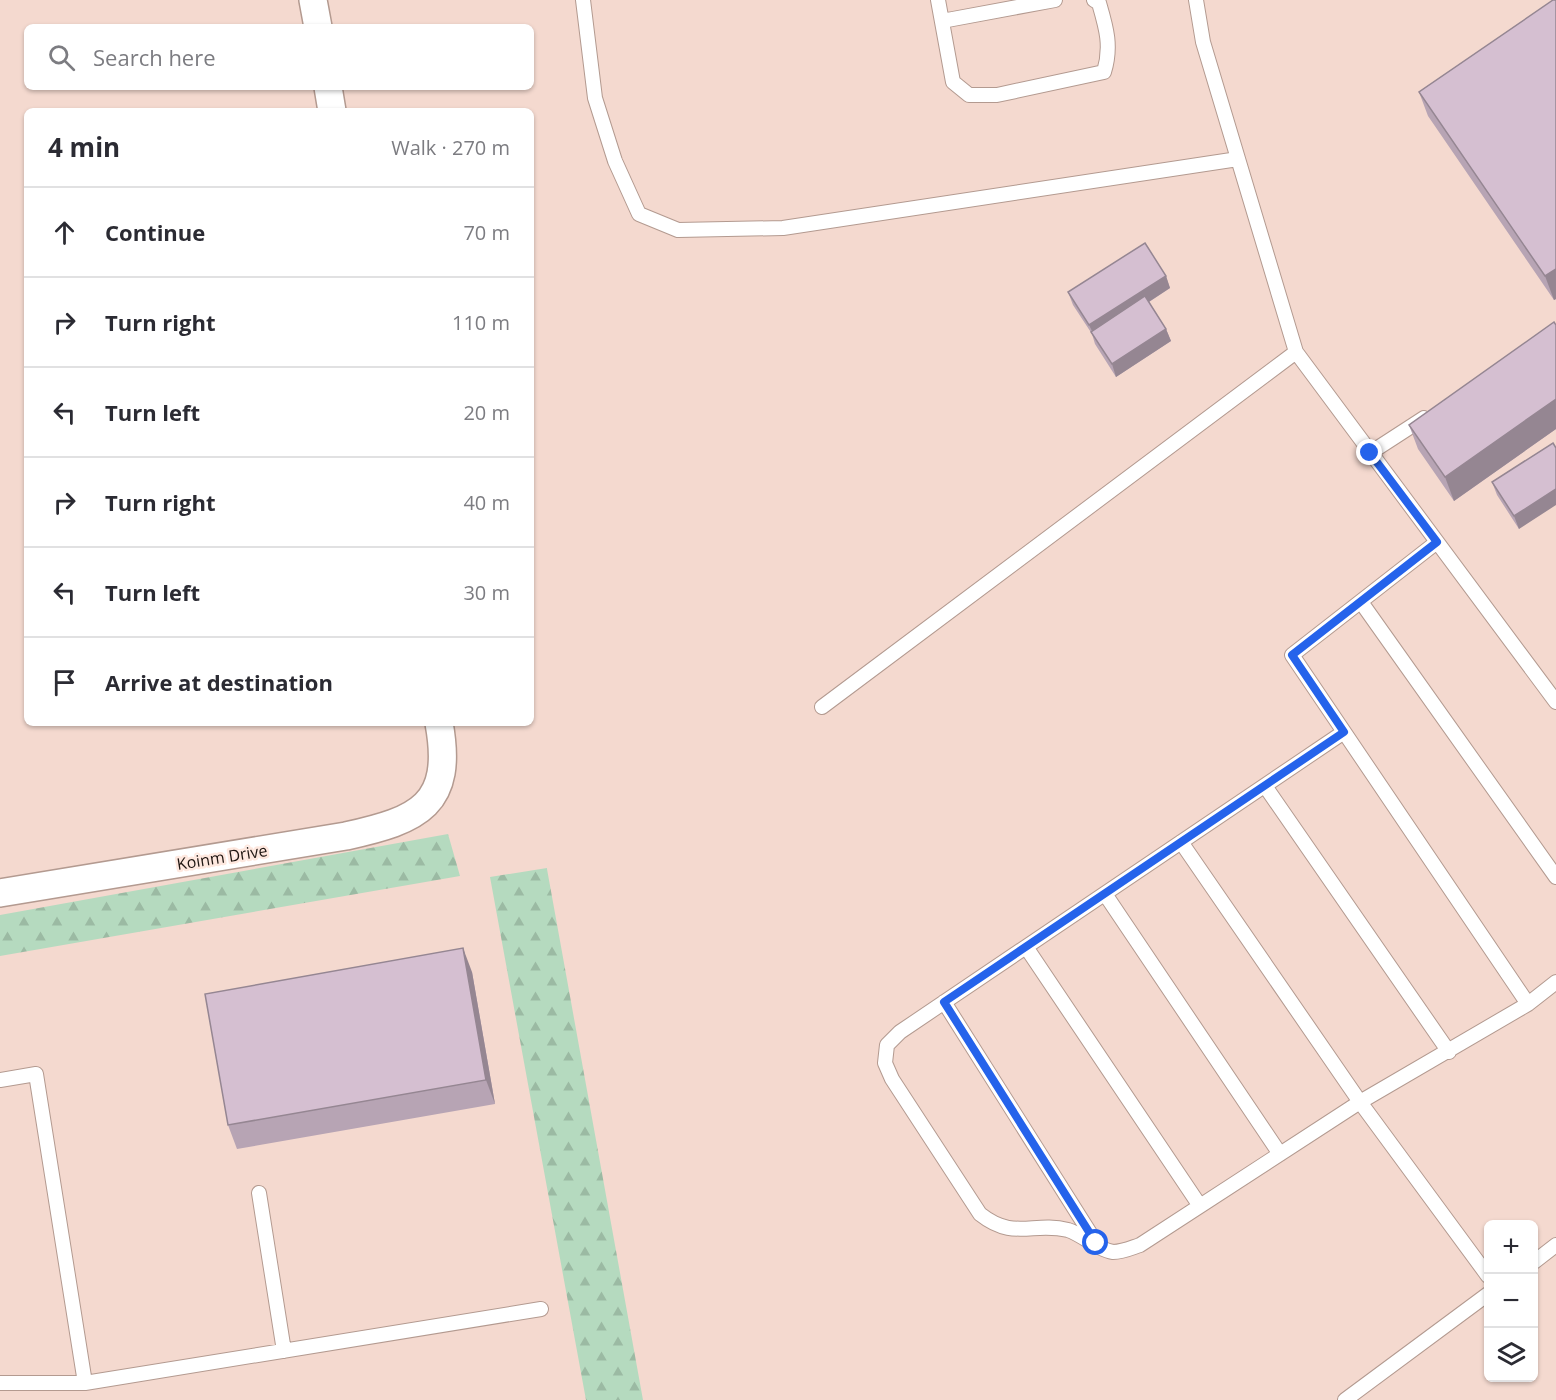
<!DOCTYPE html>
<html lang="en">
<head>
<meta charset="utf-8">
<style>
  body { margin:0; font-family:"Open Sans",sans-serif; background:#f2f2f3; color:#2b2b33 }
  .controls { position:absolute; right:18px; bottom:18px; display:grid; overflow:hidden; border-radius:9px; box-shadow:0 2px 4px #0004 }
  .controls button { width:54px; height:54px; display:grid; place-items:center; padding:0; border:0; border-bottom:2px solid #e1e1e2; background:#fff; color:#2b2b33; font:30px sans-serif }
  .stop { position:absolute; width:18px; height:18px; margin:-14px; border:4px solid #2563eb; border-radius:50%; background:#fff }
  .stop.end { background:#2563eb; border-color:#fff; box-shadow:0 2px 6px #0008 }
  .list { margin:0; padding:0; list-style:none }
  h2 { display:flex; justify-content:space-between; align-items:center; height:78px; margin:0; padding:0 24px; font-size:26px }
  h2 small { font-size:20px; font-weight:400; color:#7c7c81 }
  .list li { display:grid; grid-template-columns:39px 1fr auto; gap:18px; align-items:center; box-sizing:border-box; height:90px; padding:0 24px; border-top:2px solid #e1e1e2 }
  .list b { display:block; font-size:22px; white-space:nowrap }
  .list em { font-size:20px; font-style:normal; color:#7c7c81 }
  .icon { flex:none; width:33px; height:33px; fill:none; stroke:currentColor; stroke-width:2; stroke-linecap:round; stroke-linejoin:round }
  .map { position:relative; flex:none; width:1556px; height:1400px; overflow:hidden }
  .search { position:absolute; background:#fff; box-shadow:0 2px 4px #0004; left:24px; top:24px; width:510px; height:66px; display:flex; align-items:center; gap:15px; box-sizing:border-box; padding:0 21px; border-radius:9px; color:#7c7c81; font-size:22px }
  .panel { position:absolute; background:#fff; box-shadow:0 2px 4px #0004; left:24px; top:108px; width:510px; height:618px; border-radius:9px }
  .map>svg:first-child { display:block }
  .forest { fill:url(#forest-firs) }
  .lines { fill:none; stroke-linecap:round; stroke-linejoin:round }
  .lane-casing { stroke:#b39a90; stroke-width:16 }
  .street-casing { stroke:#b39a90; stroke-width:30 }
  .lane { stroke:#fff; stroke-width:14 }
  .street { stroke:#fff; stroke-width:27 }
  .wall { fill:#b7a4b4 }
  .shaded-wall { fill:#958692 }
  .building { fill:#d5bfd1; stroke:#958692; stroke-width:1.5 }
  .route { stroke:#2563eb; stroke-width:8 }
  .labels { text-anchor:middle; stroke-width:5; stroke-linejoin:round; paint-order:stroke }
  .street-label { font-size:16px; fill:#1f1612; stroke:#fee8df }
</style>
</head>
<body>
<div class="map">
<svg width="1556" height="1400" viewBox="0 0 1556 1400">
  <defs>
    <pattern id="forest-firs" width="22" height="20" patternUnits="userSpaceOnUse" patternTransform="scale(1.5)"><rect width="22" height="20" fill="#b5dabf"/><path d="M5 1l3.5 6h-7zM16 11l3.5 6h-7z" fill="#9bbaa3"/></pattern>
  </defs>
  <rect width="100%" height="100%" fill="#f4d9cf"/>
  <path class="forest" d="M448 834 460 876 0 956V915Z
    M547 868V869L643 1400H586L490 877Z"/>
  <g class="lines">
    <defs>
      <path id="lane" d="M583 0 595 98 615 161 639 214 678 230 783 228 1238 159
        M938 0 953 82 969 95H997L1104 72C1112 46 1106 27 1099 3L1094 0
        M1196 0 1203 42 1296 352 1556 702
        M942 21 1055 0
        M1370 453 1424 418
        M1437 542 1292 655 1528 1004 1556 982
        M1361 602 1556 877
        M822 707 1296 352
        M1265 786 1449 1052
        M1181 842 1360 1102 1140 1245C1131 1248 1123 1252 1113 1252 1098 1250 1083 1235 1068 1230 1033 1221 1014 1241 980 1214L892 1079 885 1063 887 1045 900 1032 1344 732
        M1105 894 1280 1154
        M1026 947 1200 1206
        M944 1002 1095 1241
        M0 1080 36 1074 85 1383
        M259 1193 284 1351
        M1534 1262 1556 1245
        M1488 1276 1360 1102 1528 1004
        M0 1383H85L541 1309
        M1345 1400 1488 1294"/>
      <path id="street" d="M313 0 318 27
        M328 87 332 111
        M0 893 346 836C419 820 454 805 439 723"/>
    </defs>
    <use href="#lane" class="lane-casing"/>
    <use href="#street" class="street-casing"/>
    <use href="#lane" class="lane"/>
    <use href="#street" class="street"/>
  </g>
  <path class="wall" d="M1556 0V299L1554 300 1428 116 1419 92Z
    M1166 276 1170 288 1149 302 1166 329 1171 341 1116 377 1095 344 1092 334 1073 305 1068 292Z
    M1556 325V429L1454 501 1418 449 1409 425Z
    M1553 443 1519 529 1497 495 1492 482Z
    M472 972 495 1104 237 1149 228 1125Z"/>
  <path class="shaded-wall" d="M1556 269V299L1554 300 1545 276Z
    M1166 276 1170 288 1095 337 1089 325Z
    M1166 329 1171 341 1116 377 1112 364Z
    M1556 399V429L1454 501 1445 477Z
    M1556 489V505L1519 529 1514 516Z
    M463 948 472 972 495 1104 486 1080Z"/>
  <path class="building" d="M1553 0H1556V269L1545 276 1419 92Z
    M1145 243 1166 276 1089 325 1068 292Z
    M1145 296 1166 329 1112 364 1091 332Z
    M1554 322 1556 325V399L1445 477 1409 425Z
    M1553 443 1556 448V489L1514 516 1492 482Z
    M463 948 486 1080 228 1125 205 994Z"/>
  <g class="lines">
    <path class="route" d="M1096 1243 944 1002 1344 732 1292 655 1437 542 1370 453"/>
  </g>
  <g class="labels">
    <g class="street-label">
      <text transform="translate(222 857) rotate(-9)" y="6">Koinm Drive</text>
    </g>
  </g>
</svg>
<div class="controls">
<button>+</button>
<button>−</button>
<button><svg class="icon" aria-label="layers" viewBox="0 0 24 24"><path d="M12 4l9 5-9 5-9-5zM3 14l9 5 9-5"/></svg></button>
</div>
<div class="stop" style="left:1096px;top:1243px"></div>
<div class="stop end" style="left:1370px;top:453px"></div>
<div class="search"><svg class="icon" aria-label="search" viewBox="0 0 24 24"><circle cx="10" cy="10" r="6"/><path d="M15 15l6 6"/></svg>Search here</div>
<section class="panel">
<h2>4 min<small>Walk · 270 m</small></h2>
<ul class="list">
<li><svg class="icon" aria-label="ahead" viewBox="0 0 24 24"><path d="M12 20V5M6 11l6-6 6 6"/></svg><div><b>Continue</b></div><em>70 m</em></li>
<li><svg class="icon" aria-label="right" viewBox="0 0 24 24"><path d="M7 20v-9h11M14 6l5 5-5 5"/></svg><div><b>Turn right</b></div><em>110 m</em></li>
<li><svg class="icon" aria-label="left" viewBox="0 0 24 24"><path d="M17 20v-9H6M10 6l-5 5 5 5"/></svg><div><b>Turn left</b></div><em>20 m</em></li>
<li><svg class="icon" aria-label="right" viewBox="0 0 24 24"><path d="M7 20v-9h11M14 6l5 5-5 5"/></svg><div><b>Turn right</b></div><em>40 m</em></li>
<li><svg class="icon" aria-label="left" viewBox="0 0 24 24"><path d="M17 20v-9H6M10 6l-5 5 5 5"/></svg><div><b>Turn left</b></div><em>30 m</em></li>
<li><svg class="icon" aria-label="arrive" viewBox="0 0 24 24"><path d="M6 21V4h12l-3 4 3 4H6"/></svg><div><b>Arrive at destination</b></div></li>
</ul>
</section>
</div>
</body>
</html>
